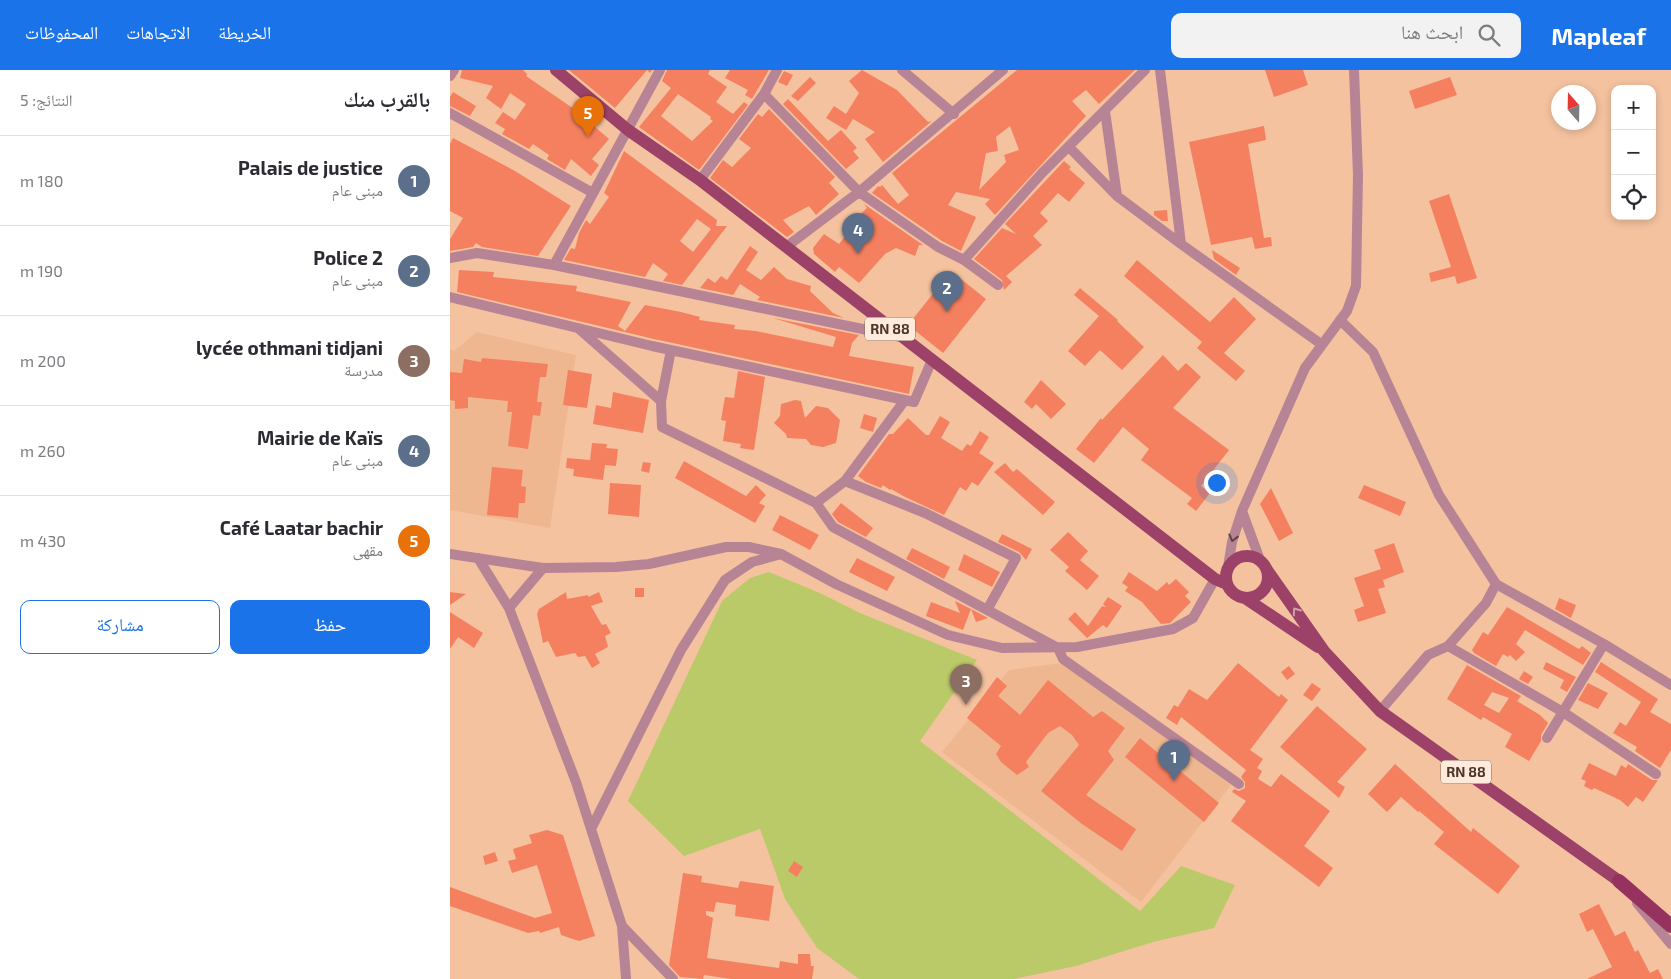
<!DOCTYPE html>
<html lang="ar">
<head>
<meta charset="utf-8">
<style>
  body { margin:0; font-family:"Exo 2","Noto Naskh Arabic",sans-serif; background:#f2f2f3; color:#2b2b33; direction:rtl }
  .controls { position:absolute; right:15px; top:15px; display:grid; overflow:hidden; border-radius:10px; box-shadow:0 2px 8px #0003 }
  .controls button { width:45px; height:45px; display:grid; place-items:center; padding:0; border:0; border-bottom:1px solid #e1e1e2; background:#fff; color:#2b2b33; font:25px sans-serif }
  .compass { position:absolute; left:1101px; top:15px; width:45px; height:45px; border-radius:50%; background:#fff; box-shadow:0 2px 8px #0003; rotate:340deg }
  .you { position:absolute; left:766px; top:412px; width:18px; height:18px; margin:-12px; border:4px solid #fff; border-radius:50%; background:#1a73e8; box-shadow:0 0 0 8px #1a73e833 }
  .badge { display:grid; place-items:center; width:32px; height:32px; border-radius:50%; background:#1a73e8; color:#fff; font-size:16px; font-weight:700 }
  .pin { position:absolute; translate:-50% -41px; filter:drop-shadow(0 1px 2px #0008) }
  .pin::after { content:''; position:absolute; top:26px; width:18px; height:15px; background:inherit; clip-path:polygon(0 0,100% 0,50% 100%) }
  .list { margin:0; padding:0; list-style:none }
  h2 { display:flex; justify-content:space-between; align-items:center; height:65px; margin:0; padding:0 20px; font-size:21px }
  h2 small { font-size:16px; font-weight:400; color:#7c7c81 }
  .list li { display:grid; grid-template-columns:32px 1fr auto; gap:15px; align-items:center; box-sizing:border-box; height:90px; padding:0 20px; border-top:1px solid #e1e1e2 }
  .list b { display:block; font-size:19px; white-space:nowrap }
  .list p { margin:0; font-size:16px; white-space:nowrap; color:#7c7c81 }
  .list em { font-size:16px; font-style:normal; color:#7c7c81 }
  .actions { display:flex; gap:10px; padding:15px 20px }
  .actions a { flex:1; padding:11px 0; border:1px solid #1a73e8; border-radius:10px; text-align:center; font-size:18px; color:#1a73e8 }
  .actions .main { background:#1a73e8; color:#fff }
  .icon { flex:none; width:28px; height:28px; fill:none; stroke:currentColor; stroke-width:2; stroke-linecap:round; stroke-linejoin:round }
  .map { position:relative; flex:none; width:1221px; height:909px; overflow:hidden; direction:ltr }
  header { display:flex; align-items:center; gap:30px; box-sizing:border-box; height:70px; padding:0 25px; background:#1a73e8; color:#fff }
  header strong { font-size:24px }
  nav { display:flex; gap:28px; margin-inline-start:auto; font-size:18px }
  .search { width:350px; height:45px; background:#f2f2f3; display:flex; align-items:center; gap:12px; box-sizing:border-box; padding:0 18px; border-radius:10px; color:#7c7c81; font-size:19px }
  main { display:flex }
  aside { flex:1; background:#fff }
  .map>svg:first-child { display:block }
  .built { fill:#efb78f }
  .green { fill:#bbca69 }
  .building { fill:#f58060; fill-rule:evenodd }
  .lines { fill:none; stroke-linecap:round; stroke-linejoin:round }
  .minor { stroke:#b78496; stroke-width:10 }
  .tertiary { stroke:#b78496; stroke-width:10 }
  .primary { stroke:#9c4167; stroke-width:12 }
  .trunk { stroke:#96325e; stroke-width:14 }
  .oneway { stroke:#60463d }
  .oneway2 { stroke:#d29ea7 }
  .labels { text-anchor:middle; stroke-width:5; stroke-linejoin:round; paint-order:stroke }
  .shield { fill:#ffeadc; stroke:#806c5d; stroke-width:1 }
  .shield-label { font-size:14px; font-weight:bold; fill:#4a3627 }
</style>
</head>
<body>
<header>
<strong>Mapleaf</strong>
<div class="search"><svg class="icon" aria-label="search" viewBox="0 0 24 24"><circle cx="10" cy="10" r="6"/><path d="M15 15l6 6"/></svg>ابحث هنا</div>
<nav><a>الخريطة</a><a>الاتجاهات</a><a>المحفوظات</a></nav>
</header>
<main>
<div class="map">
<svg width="1221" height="909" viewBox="0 0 1221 909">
  <rect width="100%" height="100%" fill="#f4c29f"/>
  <path class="built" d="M27 262 126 285 100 458 0 440V280L4 281Z
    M611 593 781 715 691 832 492 682 559 600Z"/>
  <path class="green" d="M319 502 370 523 410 543 527 590 470 671 690 841 731 796 785 815 764 858 703 872 626 896 563 909H409L367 878 335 829 310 759 234 786 178 731 272 531 300 508Z"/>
  <path class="building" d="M12 0H73L77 4 76 6 130 43 132 41 139 48 137 50 159 69 142 89 149 95 141 106 121 89 115 100 97 89 99 85 83 74 79 79 52 64 55 59 45 53 53 42 65 50 76 34 60 23 51 39 36 28 43 16 10 8Z
    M119 0H202L200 3 197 0 165 38Z
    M217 0H260L258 4 277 17 266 32 283 44 294 32 298 35 249 100 189 57 221 18 212 11ZM228 24 261 47 260 49 263 51 242 71 211 46Z
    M280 0H319L302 29 295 25 298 20 275 8Z
    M412 0 447 20 478 52 482 51 433 92 415 69 425 62 403 49 396 60 376 48 384 36 396 44 409 23 399 11Z
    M567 0H685L649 34 636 20 622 31 636 46 545 145 535 134 540 129 506 122 498 135 526 147 511 181 492 171 422 123 428 116 430 117 432 115 448 134 459 125 442 103ZM560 56 569 80 554 85 556 92 529 120 536 83 548 81 546 67Z
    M815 0H853L858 15 824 27Z
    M334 1 343 5 337 16 328 12Z
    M360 7 366 13 348 31 341 26Z
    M1000 7 1007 25 965 39 959 21Z
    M3 22 26 36 20 46 0 36V27Z
    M338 29 378 71 391 60 407 78 403 81 409 88 396 99 333 34Z
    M319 39 385 107 379 113 389 124 366 145 359 136 333 150 344 162 337 167 260 108 273 90 282 97 301 78 289 69 308 44 312 47Z
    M814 56 816 70 798 74 814 168 821 167 822 176 805 179 802 167 761 175 739 72Z
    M3 68 65 101 121 136 88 186 32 177 26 173 23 177 0 181V169L13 148 0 141V74Z
    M174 81 267 150 266 156H277L232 215 213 211 218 204 203 193 195 207 114 190 121 178 125 179 129 163 136 150 140 154 159 127 154 123ZM247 149 261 159 243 182 230 171Z
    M614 91 621 97 619 99 635 113 619 132 608 123 590 143 598 151 583 166 592 175 556 206 562 212 554 220 552 210 524 189 552 158 566 164 555 154Z
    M999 124 1027 208 1007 214 1005 206 981 212 979 203 1001 197 979 131Z
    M414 134 473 175H469L465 186 446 178 435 184 409 213 389 197 385 202 364 184 363 178 374 164 389 174 404 155 402 152 417 138Z
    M717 140 718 151H712L704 145V141Z
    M300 176 308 182 296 200 311 210 324 197 337 209 361 216 360 221 383 243 394 248 307 230 310 227 290 214 283 225 250 218 258 208 265 213 271 206 277 210Z
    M762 180 790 198 786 205 764 189Z
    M687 190 760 252 784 227 806 249 774 283 795 301 786 311 747 278 752 272 674 206Z
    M9 200 44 202 43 207 127 216 126 221 181 232 168 256 175 261 195 235 231 242 250 247 249 250 285 255 284 259 306 261 383 277 386 267 323 248 409 265 402 273 399 286 464 297 459 324 204 269 7 222Z
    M501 201 536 229 493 283 458 255Z
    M630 218 668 250 667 251 694 277 672 300 650 280 635 296 618 281 649 246 624 225Z
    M713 285 728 301 736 293 751 307 723 338 779 380 751 416 760 423 746 441 737 434 742 428 691 390 699 379 673 357 644 393 626 379 651 348 652 350Z
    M32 288 98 294 96 307H90L87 332H92L90 346 83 345 78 379 58 376 62 342H57L58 331 18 327V338L5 339V331L0 330V302L12 303 14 289 31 292Z
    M118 300 142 304 137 338 113 335Z
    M288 301 315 307 304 380 290 378 291 374 273 371 276 351 271 350 275 327 284 328Z
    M591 310 616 334 601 349 586 334 582 339 574 332Z
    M163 322 199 330 193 363 143 354 146 335 161 338Z
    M345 330 351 331 355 348 366 336 378 338 390 350 386 373 373 377 361 375 356 369 337 368 336 364 324 353 330 346 331 334Z
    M414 344 427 348 423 362 410 358Z
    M490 346 500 352 491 368 512 381 517 374 521 376 530 361 539 367 529 383 544 393 528 416 522 412 516 421 510 417 494 445 455 427 441 419 440 420 433 415 431 418 416 412 408 406 439 364H443L458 348 476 365H479Z
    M142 373 157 374 156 378 168 379 166 396 155 395 153 410 123 406 124 399 116 398 117 388 140 390Z
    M234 391 296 426 306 415 316 425 309 433 315 436 305 453 225 408Z
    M193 392 201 393 199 403 191 401Z
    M555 393 563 402 567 399 605 432 593 445 544 402Z
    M42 397 73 400 71 416 76 417 75 433H69L68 448 37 445Z
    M160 413 191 415 189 447 158 444Z
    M914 415 956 432 950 446 908 428Z
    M821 418 843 463 829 471 810 434Z
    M391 433 423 458 416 467 388 452 382 444Z
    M330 445 369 465 360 480 322 460Z
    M618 462 638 481 630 490 649 506 637 520 615 501 619 497 600 480Z
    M552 464 582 479 576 490 569 482 548 472Z
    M944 473 954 502 933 510 935 517 928 519 936 543 908 552 904 540 914 536 904 508 931 499 924 480Z
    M462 478 500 497 494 509 456 489Z
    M514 484 550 502 542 517 508 500Z
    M407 488 445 507 437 521 399 502Z
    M679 502 707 521 717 512 719 515 726 509 739 522 735 526 741 532 720 553 711 554 692 532 675 521 678 517 672 513Z
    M185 518H194V527H185Z
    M0 522 16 524 0 535Z
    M116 522 117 529 138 525V527L149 522 153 532 141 536 152 555 156 554 161 563 155 566 158 577 145 584 150 593 142 598 135 586 128 587 125 583 106 587 98 571 93 573 87 544 89 539Z
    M658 527 672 536 657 558 653 555 637 568 618 549 625 542 638 556 652 536 656 537 653 534Z
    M1109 528 1126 535 1121 548 1105 539Z
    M505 531 521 539 513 560 476 546 481 532 510 543Z
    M1057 537 1129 579 1132 576 1141 583 1133 595 1075 560 1066 574 1075 582 1066 591 1060 585 1058 587 1053 584 1046 596 1024 583 1022 580 1033 562 1038 565Z
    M521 539 538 548 526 552Z
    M0 542 33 563 24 578 8 567 0 579Z
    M1096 592 1126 607 1117 622 1110 618 1114 610 1093 599Z
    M1151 592 1208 629 1200 642 1221 654V680L1210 698 1185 681 1187 677 1163 663 1170 652 1176 656 1191 632 1145 602Z
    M788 593 829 627 831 624 838 630 800 680 813 689 807 698 812 701 808 709 821 717 831 704 880 741 854 776 883 798 869 817 781 751 796 731 782 722 784 719 789 721 795 718V712L791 707 796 700 731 647 727 655 716 648 724 635 728 637 739 619 757 630Z
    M1017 595 1071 626 1067 631 1090 645 1098 653 1091 665V671L1079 691 1055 677 1062 664 1033 647 1031 650 997 629ZM1042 622 1059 628 1049 643 1034 635Z
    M839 596 845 604 837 610 831 602Z
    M1074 601 1083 607 1078 614 1069 609Z
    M547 607 557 616 548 626 570 645 598 610 643 647 652 641 675 658 658 681 664 690 636 725 686 759 672 781 632 754 591 721 629 675 622 665 610 656 598 663 576 692 579 697 567 705 551 692 546 684 551 676 517 648Z
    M862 613 871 619 862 631 853 625Z
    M1138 613 1158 623 1148 639 1128 630Z
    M867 636 917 679 887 712 895 717 889 728 830 677Z
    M690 668 769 733 754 752 675 687Z
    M1139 693 1166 706 1171 695 1176 698 1178 694 1202 710H1208L1193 732 1186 727 1178 737 1170 730 1144 718 1142 720 1134 716 1136 711 1131 709Z
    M945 694 1021 762 1023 758 1070 796 1048 824 984 774 994 762 969 741 968 742 951 727 937 742 918 724Z
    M97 760 113 765 145 866 129 871 111 865 109 857 90 863 89 861 78 863 0 836V817L85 848 102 843 87 795 62 803 58 791 66 789 63 779 82 773 79 765Z
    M45 782 48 791 35 795 33 786Z
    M344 791 353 797 347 807 338 801Z
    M233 803 252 806 251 812 288 818 290 811 324 816 319 851 285 846 286 835 266 832 264 842 256 841V845L263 848 257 888 329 898 330 891 348 894V884H360L361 896H364L362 909H281L254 905 253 909 230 907 219 895Z
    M1149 834 1165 866 1175 861 1185 882 1188 880 1200 903 1208 899 1213 909H1137L1162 897 1143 859 1137 862 1129 844Z"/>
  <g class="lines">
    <path class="minor" d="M452 0 504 44
      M710 0 731 174 871 274
      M0 6 4 0
      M314 24 409 122 488 177 514 190 548 215
      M655 41 667 126
      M0 43 143 123
      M619 77 667 126 731 174
      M250 110 314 24 327 0
      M336 177 409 122 553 0
      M0 188 27 183 104 195 451 267
      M514 190 592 103 695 0
      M104 195 210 0
      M0 227 202 276 464 332 482 290
      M890 250 923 282 989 425 1046 514 1036 533 998 576
      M128 258 211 331 212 357 366 433 395 411 455 330
      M211 331 221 280
      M395 411 475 443 566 488 537 540
      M366 433 383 457 608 578 613 589 789 714
      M28 488 59 538 93 498
      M1046 514 1154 574 1221 615
      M59 538 126 712 172 856 176 909
      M930 641 978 585 998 576 1113 642 1206 704
      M1097 668 1154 574
      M141 759 231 580 275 510 302 492 331 484
      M1187 833 1221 874
      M172 856 223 909"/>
    <path class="tertiary" d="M792 441 810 490
      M0 484 93 498 166 497 199 494 276 477H299L331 484 386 514 498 565 552 578 627 577 723 559 743 548 765 509
      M778 497 782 472 792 441 855 298 897 241 906 216 908 105 904 0"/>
    <path class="primary" d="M106 0 178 60 250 110 765 509 777 514
      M776 507a21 21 0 1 1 42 0a21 21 0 1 1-42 0Z
      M817 500 874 581 930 641 1169 811
      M795 528 868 577"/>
    <path class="trunk" d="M1169 811 1221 856"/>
  </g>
  <defs><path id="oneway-chevron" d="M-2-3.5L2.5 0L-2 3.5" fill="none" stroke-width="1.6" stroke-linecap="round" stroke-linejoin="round" transform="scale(1.25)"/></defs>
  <use class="oneway" href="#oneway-chevron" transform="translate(783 468) rotate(104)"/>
  <use class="oneway2" href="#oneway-chevron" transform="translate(846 541) rotate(-125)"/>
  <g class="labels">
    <g class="shield">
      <rect x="415" y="247.5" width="50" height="23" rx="4"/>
      <rect x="991" y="690.5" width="50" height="23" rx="4"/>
    </g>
    <g class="shield-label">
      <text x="440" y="264">RN 88</text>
      <text x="1016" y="707">RN 88</text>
    </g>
  </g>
</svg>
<div class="controls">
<button>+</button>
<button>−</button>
<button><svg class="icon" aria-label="locate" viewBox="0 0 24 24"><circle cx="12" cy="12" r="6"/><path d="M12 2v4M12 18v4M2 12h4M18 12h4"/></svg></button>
</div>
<svg class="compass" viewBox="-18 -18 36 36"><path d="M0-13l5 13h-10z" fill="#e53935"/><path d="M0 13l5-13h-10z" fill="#7c7c81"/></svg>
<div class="you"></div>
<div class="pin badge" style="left:724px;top:711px;background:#5c6f8a">1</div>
<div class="pin badge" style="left:497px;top:242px;background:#5c6f8a">2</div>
<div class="pin badge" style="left:516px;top:635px;background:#8d6e63">3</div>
<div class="pin badge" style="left:408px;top:184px;background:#5c6f8a">4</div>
<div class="pin badge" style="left:138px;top:67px;background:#e8710a">5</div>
</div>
<aside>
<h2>بالقرب منك<small>النتائج: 5</small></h2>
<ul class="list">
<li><span class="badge" style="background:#5c6f8a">1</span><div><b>Palais de justice</b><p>مبنى عام</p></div><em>180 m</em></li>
<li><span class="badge" style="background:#5c6f8a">2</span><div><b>Police 2</b><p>مبنى عام</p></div><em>190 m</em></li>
<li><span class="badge" style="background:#8d6e63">3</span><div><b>lycée othmani tidjani</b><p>مدرسة</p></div><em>200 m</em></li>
<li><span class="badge" style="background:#5c6f8a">4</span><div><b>Mairie de Kaïs</b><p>مبنى عام</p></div><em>260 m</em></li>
<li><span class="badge" style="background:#e8710a">5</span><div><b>Café Laatar bachir</b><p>مقهى</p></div><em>430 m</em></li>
</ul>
<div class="actions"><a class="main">حفظ</a><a>مشاركة</a></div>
</aside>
</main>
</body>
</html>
